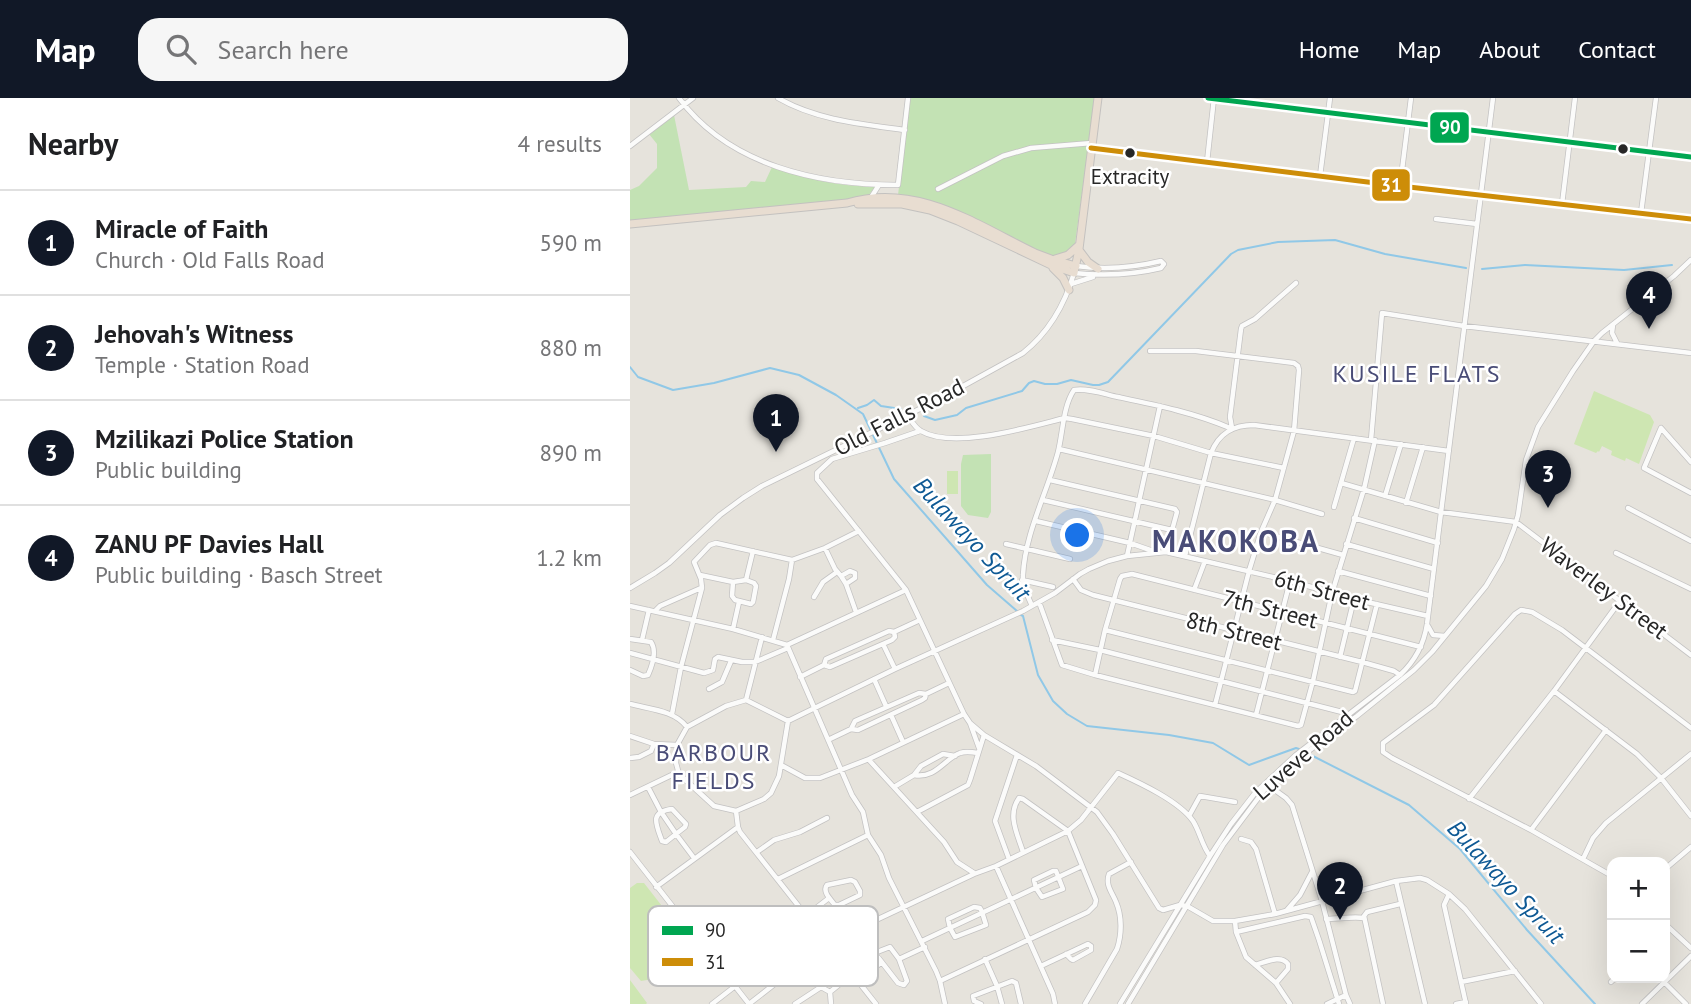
<!DOCTYPE html>
<html lang="en">
<head>
<meta charset="utf-8">
<style>
  body { margin:0; font-family:"PT Sans",sans-serif; background:#f6f6f6; color:#202124 }
  .controls { position:absolute; right:21px; bottom:21px; display:grid; overflow:hidden; border-radius:14px; box-shadow:0 7px 28px #0002 }
  .controls button { width:63px; height:63px; display:grid; place-items:center; padding:0; border:0; border-bottom:2px solid #e0e0e0; background:#fff; color:#202124; font:35px sans-serif }
  .you { position:absolute; left:448px; top:438px; width:24px; height:24px; margin:-18px; border:5px solid #fff; border-radius:50%; background:#1a73e8; box-shadow:0 0 0 10px #1a73e833 }
  .badge { display:grid; place-items:center; width:46px; height:46px; border-radius:50%; background:#111827; color:#fff; font-size:23px; font-weight:700 }
  .pin { position:absolute; translate:-50% -58px; filter:drop-shadow(0 2px 4px #0008) }
  .pin::after { content:''; position:absolute; top:37px; width:24px; height:21px; background:inherit; clip-path:polygon(0 0,100% 0,50% 100%) }
  .list { margin:0; padding:0; list-style:none }
  h2 { display:flex; justify-content:space-between; align-items:center; height:91px; margin:0; padding:0 28px; font-size:30px }
  h2 small { font-size:23px; font-weight:400; color:#757577 }
  .list li { display:grid; grid-template-columns:46px 1fr auto; gap:21px; align-items:center; box-sizing:border-box; height:105px; padding:0 28px; border-top:2px solid #e0e0e0 }
  .list b { display:block; font-size:26px; white-space:nowrap }
  .list p { margin:0; font-size:23px; white-space:nowrap; color:#757577 }
  .list em { font-size:23px; font-style:normal; color:#757577 }
  .icon { flex:none; width:38px; height:38px; fill:none; stroke:currentColor; stroke-width:2; stroke-linecap:round; stroke-linejoin:round }
  .map { position:relative; flex:none; width:1061px; height:906px; overflow:hidden }
  header { display:flex; align-items:center; gap:42px; box-sizing:border-box; height:98px; padding:0 35px; background:#111827; color:#fff }
  header strong { font-size:33px }
  nav { display:flex; gap:38px; margin-inline-start:auto; font-size:24px }
  .search { width:490px; height:63px; background:#f6f6f6; display:flex; align-items:center; gap:18px; box-sizing:border-box; padding:0 24px; border-radius:21px; color:#757577; font-size:26px }
  main { display:flex }
  aside { flex:1; background:#fff }
  .map>svg:first-child { display:block }
  .green { fill:#c3e2b4 }
  .pitch { fill:#cee6b2 }
  .lines { fill:none; stroke-linecap:round; stroke-linejoin:round }
  .stream { stroke:#90c8e7; stroke-width:2 }
  .minor-casing { stroke:#c3c2c2; stroke-width:6 }
  .highway-casing { stroke:#c3c1bf; stroke-width:9 }
  .minor { stroke:#fbfbfa; stroke-width:4.5 }
  .highway { stroke:#e8ddd1; stroke-width:7 }
  .bus-1-casing { stroke:#fff; stroke-width:10 }
  .bus-2-casing { stroke:#fff; stroke-width:10 }
  .bus-1 { stroke:#00a651; stroke-width:5 }
  .bus-2 { stroke:#cd8d08; stroke-width:5 }
  .bus-dot { fill:#272727; stroke:#fff; stroke-width:2.5 }
  .labels { text-anchor:middle; stroke-width:5; stroke-linejoin:round; paint-order:stroke }
  .bus-label { font-size:21px; fill:#272727; stroke:#fff }
  .street-label { font-size:23px; fill:#272727; stroke:#fff }
  .neighbourhood-label { font-size:24px; letter-spacing:2px; fill:#494c77; stroke:#fff }
  .water-label { font-size:24px; font-style:italic; fill:#0e5994; stroke:#fff }
  .district-label { font-size:30px; font-weight:bold; letter-spacing:2px; fill:#494c77; stroke:#fff }
  .key { fill:#fff; stroke:#bebebe; stroke-width:2 }
  .key-label { font-size:19px; fill:#272727 }
  .line-badge { stroke:#fff; stroke-width:2.5 }
  .badge-label { font-size:19px; text-anchor:middle; font-weight:bold; fill:#fff }
</style>
</head>
<body>
<header>
<strong>Map</strong>
<div class="search"><svg class="icon" aria-label="search" viewBox="0 0 24 24"><circle cx="10" cy="10" r="6"/><path d="M15 15l6 6"/></svg>Search here</div>
<nav><a>Home</a><a>Map</a><a>About</a><a>Contact</a></nav>
</header>
<main>
<aside>
<h2>Nearby<small>4 results</small></h2>
<ul class="list">
<li><span class="badge">1</span><div><b>Miracle of Faith</b><p>Church · Old Falls Road</p></div><em>590 m</em></li>
<li><span class="badge">2</span><div><b>Jehovah's Witness</b><p>Temple · Station Road</p></div><em>880 m</em></li>
<li><span class="badge">3</span><div><b>Mzilikazi Police Station</b><p>Public building</p></div><em>890 m</em></li>
<li><span class="badge">4</span><div><b>ZANU PF Davies Hall</b><p>Public building · Basch Street</p></div><em>1.2 km</em></li>
</ul>
</aside>
<div class="map">
<svg width="1061" height="906" viewBox="0 0 1061 906">
  <rect width="100%" height="100%" fill="#e6e3dc"/>
  <path class="green" d="M280 0H465L445 146 441 153 422 159 309 105 268 97Z
    M44 17 59 92 116 89 121 83 135 84 142 69C176 81 209 88 245 89L238 98 215 103 0 123V92L9 88 27 70V46L19 36Z
    M361 356V414L358 420 338 417 331 408V366L333 357Z"/>
  <path class="pitch" d="M964 293 1020 317 1024 324 1009 366 996 360 995 363 981 357 982 353 972 348 969 354 968 353 966 355 944 346Z
    M317 373H328V396H317Z
    M7 785H14L60 844 58 851 55 855 23 881 11 883 0 870V790Z
    M0 882 17 905 16 906H0Z"/>
  <g class="lines">
    <path class="stream" d="M852 171 895 167 994 172 1042 167
      M0 269 8 279 43 292 84 285 140 270 169 277 206 297 233 316 264 381 357 487 387 513
      M228 310 237 307 244 302 251 308 271 311
      M294 318 305 322 327 317 336 310 392 293 399 285 404 283 415 286H427L441 282 463 287H469L478 284 601 156 608 152 648 144 705 142 755 156 836 170
      M391 517 393 518 408 577 423 603 437 616 457 628 539 637 583 645 619 667 666 650 672 652
      M677 655 779 707 830 751 897 832 965 906"/>
    <defs>
      <path id="minor" d="M49 0C99 68 189 87 268 87L278 0
        M148 0C186 22 231 26 275 32
        M578 0 1061 59
        M0 48 63 0
        M462 50 770 88 1061 121
        M577 64 584 0
        M690 78 700 0
        M770 88 781 0
        M308 91 373 58 401 50 462 45
        M240 101 249 87
        M932 106 945 0
        M1011 115 1026 0
        M806 121 847 126
        M441 186 463 179
        M983 227 982 235 987 245
        M520 253H566L664 265 668 268 669 272 664 333 645 402 631 434 619 473 585 607
        M277 317C281 322 285 330 291 333 324 352 399 329 435 320L442 321 524 338 581 355 654 370
        M602 330 600 319 611 231 612 228 625 221 666 185
        M290 333 255 345 202 361 187 375V381L276 492 334 616 340 625 354 637 406 668 467 714 483 736 529 810 533 812 550 807 557 808 583 823H605L645 816 766 783 790 780 797 782 819 796 835 811 911 906
        M741 342 752 215 834 228 1061 255
        M429 351 645 402 692 416
        M1061 364 1031 330 1014 370 1061 395
        M420 382 545 411 547 414 536 454
        M711 385 811 414 886 424 1061 557
        M755 398 771 346
        M413 402 542 432
        M776 405 793 349
        M704 409 724 340
        M998 410 1061 443
        M724 420 808 445
        M406 423 500 445 523 453
        M631 434 713 457
        M376 446 440 461
        M716 446 804 471
        M195 450 205 471 211 478 216 486 226 514
        M986 455 1061 491
        M497 458 530 308
        M555 458 581 355C589 335 603 327 624 327L819 353
        M708 473 801 498
        M70 477 103 484
        M211 478 220 473 225 475V480L216 486
        M443 481 451 492 463 497 732 564 764 573 770 577
        M116 482 124 485 126 488 123 504 121 506 105 502 102 498 103 484Z
        M116 482 123 453
        M392 482 423 489
        M0 490 25 475 39 465 90 417 113 400 132 388 306 303 393 255C418 235 435 206 444 175 474 178 502 177 531 170L534 166 531 163C502 170 476 172 446 168
        M564 492 575 463
        M184 499 193 484 207 474
        M409 504 432 567 465 577 668 628 671 627 683 583 702 495 734 391 745 342
        M0 508 103 531 157 547 222 697 233 714 238 737 251 757 259 780 306 873 310 883 315 906
        M402 508C398 498 392 488 393 477 395 435 417 395 428 354 433 334 433 308 444 292 459 290 474 296 488 299 526 307 565 315 600 330
        M26 512 30 508 71 490
        M798 528 803 537 815 538
        M103 531 109 504
        M475 532 723 594 725 593 747 506
        M264 534 290 522
        M0 541 21 544C27 553 22 568 18 577L13 578 0 572
        M12 542 19 512
        M143 542 159 481 162 462
        M422 542 470 552 712 614
        M253 546 265 571
        M157 547 276 492
        M0 555 74 575 83 572 85 561 88 559 112 564H125L158 550
        M710 559 724 501
        M465 577 475 532 490 481 492 478 502 476 791 549
        M170 579 194 567 196 561 259 533 264 534 265 539 262 542 200 569 194 567
        M244 581 256 608
        M79 591 92 584 101 563
        M924 593 1007 656 1031 680 1061 718
        M289 595 296 596 295 600 292 602 228 632 221 631 225 623Z
        M296 596 319 585
        M116 602 158 623 149 678 141 695 134 701 106 713 84 708 49 676 46 665 47 647 57 629 96 608Z
        M116 602 132 539
        M0 606C19 611 44 612 57 629
        M42 616 51 569 72 490 71 481 64 464 80 447 86 445 162 462 195 450 229 433
        M261 617 273 644
        M626 617 660 483
        M158 623 265 571 393 513 425 495 450 476 459 471 478 463 497 458 536 454 660 483 724 501 798 518
        M340 625 349 650
        M0 638 24 646 47 647
        M198 642 221 631
        M0 660 9 659 21 653 24 646
        M239 662 314 744 327 764 344 775
        M151 667 175 680H190L239 661 334 616
        M284 677C306 681 314 661 330 655 336 653 342 654 348 655
        M638 687 656 700 662 707 692 803 716 897 720 906
        M18 689 31 714 46 736 55 729 56 726 42 711C19 714 26 726 32 743L36 744 46 736 64 760
        M264 689 284 677 291 668 313 656 325 658
        M0 697 48 674
        M839 701 924 593 990 503
        M106 713 108 729 110 734 246 906
        M287 714 338 687 340 682 354 637
        M559 718 570 698 605 704
        M901 732 976 632
        M611 741 621 744 626 751 645 816
        M0 754 119 906 197 845 344 776 366 768 438 733 451 722 488 675C510 685 549 703 563 723 570 734 572 748 580 758
        M127 754 144 742 170 734 197 720
        M379 761 365 723 387 657
        M953 761 963 740 976 725 1061 656
        M366 768 423 896 425 906
        M1035 771 1061 749
        M423 773H426L433 791 412 799 406 790 404 782Z
        M982 778 901 732 762 660 753 654V645L804 607 885 516 891 512 902 514 932 532 1061 630
        M148 781 238 737
        M221 782 225 784 230 793V797L209 807H205C200 801 192 793 197 787Z
        M766 783 795 906
        M26 789 108 729
        M819 796 814 807 836 906
        M344 809 350 810 352 814 356 827 325 839 320 830 318 821Z
        M657 812 670 797 682 774
        M177 817 199 800
        M696 821C707 821 724 818 734 820
        M605 823 606 834 616 859 646 885 660 906
        M1035 826 1061 850
        M606 834 675 818 681 819 689 842 709 906
        M292 843 452 768
        M260 849 269 861 277 883 274 887 268 885 247 858V854Z
        M269 861 295 849
        M355 861 367 888 372 906
        M625 867C636 864 651 856 658 866V871L646 885
        M411 868 458 846 461 848V852L443 862 441 861 436 856
        M227 882 251 865
        M310 883 458 814 465 807 466 802 438 733 393 701 389 700C377 717 387 735 393 754
        M831 884 885 873
        M981 884 985 880
        M1035 885 1056 906
        M200 894 222 876
        M82 906 104 889
        M165 906 191 889 200 894 201 906
        M351 906 344 903 343 898 382 883 386 885 391 906
        M455 906 487 851C492 836 492 818 486 804 482 794 475 787 479 776L501 764
        M490 906 580 758 601 726 625 695 666 657 770 577C785 563 794 546 797 526L863 0
        M498 906 593 747 638 687 673 657 727 618 784 572 802 554 856 488 872 461 884 431 888 417 896 362 908 329 943 273 964 243 972 235 1044 178 1061 162
        M697 906 716 897
        M753 906 734 818 737 814 770 806
        M826 906 836 904
        M1012 906 1061 858"/>
      <path id="highway" d="M228 106H272L300 112 328 123 421 167 444 175 449 151 468 0
        M0 126 217 105C287 84 345 126 405 155L421 161 446 168
        M449 152 458 164 468 171
        M425 161 438 157 449 147
        M423 170 433 180 439 192"/>
    </defs>
    <use href="#minor" class="minor-casing"/>
    <use href="#highway" class="highway-casing"/>
    <use href="#minor" class="minor"/>
    <use href="#highway" class="highway"/>
    <defs>
      <path id="bus-1" d="M578 0 1061 59"/>
      <path id="bus-2" d="M461 50 770 88 1061 121"/>
    </defs>
    <use href="#bus-1" class="bus-1-casing"/>
    <use href="#bus-2" class="bus-2-casing"/>
    <use href="#bus-1" class="bus-1"/>
    <use href="#bus-2" class="bus-2"/>
  </g>
  <g class="bus-dot">
    <circle cx="993" cy="51" r="6"/>
    <circle cx="500" cy="55" r="6"/>
  </g>
  <g class="labels">
    <g class="bus-label">
      <text x="500" y="86">Extracity</text>
    </g>
    <g class="street-label">
      <text transform="translate(269 319) rotate(-27)" y="8">Old Falls Road</text>
      <text transform="translate(974 490) rotate(37)" y="8">Waverley Street</text>
      <text transform="translate(692 492) rotate(15)" y="8">6th Street</text>
      <text transform="translate(640 511) rotate(14)" y="8">7th Street</text>
      <text transform="translate(604 533) rotate(14)" y="8">8th Street</text>
      <text transform="translate(673 657) rotate(-41)" y="8">Luveve Road</text>
    </g>
    <g class="neighbourhood-label">
      <text x="787" y="284">KUSILE FLATS</text>
      <text x="84" y="663">BARBOUR<tspan x="84" dy="28">FIELDS</tspan></text>
    </g>
    <g class="water-label">
      <text transform="translate(342 441) rotate(47)" y="8">Bulawayo Spruit</text>
      <text transform="translate(876 784) rotate(47)" y="8">Bulawayo Spruit</text>
    </g>
    <g class="district-label">
      <text x="606" y="454">MAKOKOBA</text>
    </g>
  </g>
  <rect x="18" y="808" width="230" height="80" rx="10" class="key"/>
  <rect x="32" y="828" width="31" height="9" fill="#00a651"/>
  <rect x="32" y="860" width="31" height="8" fill="#cd8d08"/>
  <g class="key-label">
    <text x="75" y="839">90</text>
    <text x="75" y="871">31</text>
  </g>
  <g class="line-badge">
    <rect x="799" y="13" width="41" height="33" rx="7" fill="#00a651"/>
    <rect x="741" y="70" width="40" height="34" rx="7" fill="#cd8d08"/>
  </g>
  <g class="badge-label">
    <text x="820" y="36">90</text>
    <text x="761" y="94">31</text>
  </g>
</svg>
<div class="controls">
<button>+</button>
<button>−</button>
</div>
<div class="you"></div>
<div class="pin badge" style="left:146px;top:354px">1</div>
<div class="pin badge" style="left:710px;top:822px">2</div>
<div class="pin badge" style="left:918px;top:410px">3</div>
<div class="pin badge" style="left:1019px;top:231px">4</div>
</div>
</main>
</body>
</html>
